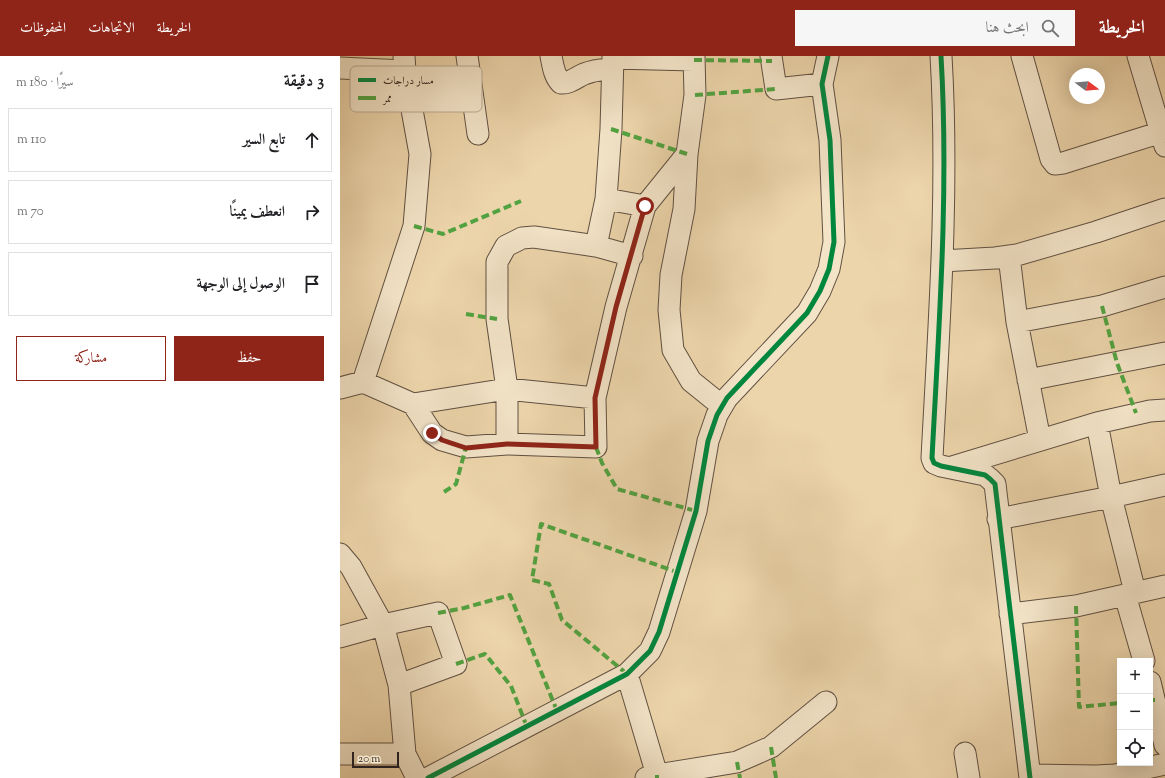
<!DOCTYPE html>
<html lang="ar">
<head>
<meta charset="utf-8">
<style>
  body { margin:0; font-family:"Sorts Mill Goudy",Amiri,serif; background:#f6f6f6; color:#202124; direction:rtl }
  .controls { position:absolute; right:12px; bottom:12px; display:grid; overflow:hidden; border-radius:0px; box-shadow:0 4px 16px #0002 }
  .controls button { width:36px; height:36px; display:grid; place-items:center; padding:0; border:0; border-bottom:1px solid #e0e0e0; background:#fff; color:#202124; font:20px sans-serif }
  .compass { position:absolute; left:729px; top:12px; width:36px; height:36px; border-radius:50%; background:#fff; box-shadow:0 4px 16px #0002; rotate:106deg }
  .scale { position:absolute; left:12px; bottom:10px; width:47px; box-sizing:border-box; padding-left:4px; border:2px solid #31241f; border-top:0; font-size:11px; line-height:14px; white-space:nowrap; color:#31241f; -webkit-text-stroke:3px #f3e4c8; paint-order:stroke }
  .stop { position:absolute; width:12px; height:12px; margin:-9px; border:3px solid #8f2418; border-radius:50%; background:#fff }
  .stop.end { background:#8f2418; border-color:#fff; box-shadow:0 1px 4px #0008 }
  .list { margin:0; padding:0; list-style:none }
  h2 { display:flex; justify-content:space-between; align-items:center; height:52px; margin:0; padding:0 16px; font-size:17px }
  h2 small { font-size:13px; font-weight:400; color:#757577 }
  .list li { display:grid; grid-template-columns:26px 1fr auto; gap:12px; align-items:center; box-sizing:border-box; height:64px; margin:0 8px 8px; padding:0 8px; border:1px solid #e0e0e0; border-radius:0px }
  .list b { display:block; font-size:15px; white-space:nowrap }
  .list em { font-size:13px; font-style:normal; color:#757577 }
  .actions { display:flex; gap:8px; padding:12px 16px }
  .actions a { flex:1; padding:9px 0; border:1px solid #8f2418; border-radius:0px; text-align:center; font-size:14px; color:#8f2418 }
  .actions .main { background:#8f2418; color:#fff }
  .icon { flex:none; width:22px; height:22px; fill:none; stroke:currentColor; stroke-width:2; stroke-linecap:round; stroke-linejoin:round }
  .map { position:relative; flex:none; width:825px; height:722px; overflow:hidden; direction:ltr }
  header { display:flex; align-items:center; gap:24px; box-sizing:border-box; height:56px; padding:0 20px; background:#8f2418; color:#fff }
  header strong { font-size:19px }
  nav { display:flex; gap:22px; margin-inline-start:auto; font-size:14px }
  .search { width:280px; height:36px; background:#f6f6f6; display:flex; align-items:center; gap:10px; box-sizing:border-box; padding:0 14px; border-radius:0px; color:#757577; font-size:15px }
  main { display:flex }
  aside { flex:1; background:#fff }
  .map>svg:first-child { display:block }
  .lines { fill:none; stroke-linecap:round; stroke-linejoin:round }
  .minor-casing { stroke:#605042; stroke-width:23 }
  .minor { stroke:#f3e4c8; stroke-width:21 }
  .quiet { stroke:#52a341; stroke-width:4; stroke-dasharray:8 4; stroke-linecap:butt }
  .cycleway-casing { stroke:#f3e4c8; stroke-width:8 }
  .cycleway { stroke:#00873e; stroke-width:5 }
  .route { stroke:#8f2418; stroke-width:5 }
  .key { fill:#f3e4c8; stroke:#b9aa95; stroke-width:1 }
  .key-label { font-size:11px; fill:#31241f }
</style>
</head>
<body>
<header>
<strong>الخريطة</strong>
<div class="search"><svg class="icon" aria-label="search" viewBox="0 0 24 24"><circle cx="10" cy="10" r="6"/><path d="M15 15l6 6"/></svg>ابحث هنا</div>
<nav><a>الخريطة</a><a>الاتجاهات</a><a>المحفوظات</a></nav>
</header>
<main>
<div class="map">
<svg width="825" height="722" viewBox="0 0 825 722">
  <rect width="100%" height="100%" fill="#edd5ab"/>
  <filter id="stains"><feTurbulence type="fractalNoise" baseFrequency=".005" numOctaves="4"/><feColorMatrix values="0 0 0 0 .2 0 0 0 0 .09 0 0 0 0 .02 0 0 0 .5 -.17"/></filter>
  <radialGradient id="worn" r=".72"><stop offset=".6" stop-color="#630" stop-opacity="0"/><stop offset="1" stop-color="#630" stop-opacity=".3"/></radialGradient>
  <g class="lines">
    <defs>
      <path id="minor" d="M127 0 138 78
        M211 0C213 10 214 20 221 27 229 28 237 21 244 18 254 14 262 13 272 14
        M354 0 355 39 347 98 344 153 331 219 329 254 333 294 351 325 382 350
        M431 0 436 33 482 28
        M601 0C609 134 599 268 592 402L594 407 601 410 645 419 650 423 655 428 690 722
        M682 0 711 103 715 108 723 107 825 75
        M798 0 825 90
        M273 2 354 4
        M0 12 65 15
        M266 143 305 150
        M256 190 266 143 271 73 273 0
        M669 200 677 266 700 384
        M602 205 655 202 677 199 756 176 825 153
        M677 266 762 250 825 231
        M688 324 825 297
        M23 326 74 170 80 98 65 15 64 0
        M0 332 23 326 73 348 167 333 255 342
        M73 348 92 377 102 384 126 391 167 388 256 391 255 342 276 251 305 150 347 98
        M167 388V333L157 263V206L166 190 182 182 194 181 256 190 292 200
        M612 411 757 367
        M658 463 771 441 825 429
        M0 498 11 511 43 569 59 629 65 698 77 722
        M795 536 771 441 757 367 810 355 825 354
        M785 539 804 605
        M670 558 736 550 825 530
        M0 581 43 569 98 557 116 608 59 629
        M287 618 317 719
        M810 626 825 689
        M625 697 629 722
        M0 698H65
        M690 719 756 720 775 719 825 708
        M88 722 287 618 310 595 319 576 356 455 368 385 377 359 387 342 467 257 480 235 489 213 494 186 490 84 482 28 488 0
        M306 722 317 719 397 706 431 691 486 646"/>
    </defs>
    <use href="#minor" class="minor-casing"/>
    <use href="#minor" class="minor"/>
    <path class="quiet" d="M354 4 432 5
      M355 39 436 33
      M271 73 347 98
      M74 170 103 178 181 145
      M762 250 777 307 796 357
      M126 258 157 263
      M256 391 262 407 277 433 356 455
      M104 436 116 428 126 391
      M736 550 739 651 780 647
      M98 557 124 552 170 539 217 655
      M116 608 145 598 171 630 187 671
      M287 618 222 564 209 528 192 524 201 468 337 516
      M810 644H815
      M431 691 436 722
      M397 706 400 722
      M317 719V722"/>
    <defs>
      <path id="cycleway" d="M601 0C609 134 599 268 592 402L594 407 601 410 645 419 650 423 655 428 690 722
        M88 722 287 618 310 595 319 576 356 455 368 385 377 359 387 342 467 257 480 235 489 213 494 186 490 84 482 28 488 0"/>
    </defs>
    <use href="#cycleway" class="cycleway-casing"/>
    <use href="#cycleway" class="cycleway"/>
  </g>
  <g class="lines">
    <path class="route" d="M92 377 102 384 126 392 167 388 256 391 255 342 276 251 305 150"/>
  </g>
  <rect x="10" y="10" width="132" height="46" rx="6" class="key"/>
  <rect x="18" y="22" width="18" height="4" fill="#00873e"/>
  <rect x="18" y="40" width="18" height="4" fill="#52a341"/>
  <g class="key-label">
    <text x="43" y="28">مسار دراجات</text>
    <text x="43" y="46">ممر</text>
  </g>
  <rect width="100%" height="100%" filter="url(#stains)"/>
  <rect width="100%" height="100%" fill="url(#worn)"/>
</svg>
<div class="controls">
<button>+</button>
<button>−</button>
<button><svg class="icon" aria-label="locate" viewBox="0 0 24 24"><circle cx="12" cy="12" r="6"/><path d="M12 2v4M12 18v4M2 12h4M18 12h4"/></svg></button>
</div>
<svg class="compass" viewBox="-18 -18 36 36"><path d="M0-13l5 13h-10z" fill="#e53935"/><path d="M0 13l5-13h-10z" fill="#757577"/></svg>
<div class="scale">20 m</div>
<div class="stop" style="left:305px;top:150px"></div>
<div class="stop end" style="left:92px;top:377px"></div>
</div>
<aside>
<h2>3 دقيقة<small>سيرًا · 180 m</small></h2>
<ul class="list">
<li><svg class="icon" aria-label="ahead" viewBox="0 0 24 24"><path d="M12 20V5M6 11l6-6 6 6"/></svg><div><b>تابع السير</b></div><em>110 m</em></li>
<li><svg class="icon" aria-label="right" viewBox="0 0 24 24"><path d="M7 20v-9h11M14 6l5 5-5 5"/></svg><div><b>انعطف يمينًا</b></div><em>70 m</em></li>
<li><svg class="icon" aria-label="arrive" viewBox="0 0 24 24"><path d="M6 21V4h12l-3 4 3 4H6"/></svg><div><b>الوصول إلى الوجهة</b></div></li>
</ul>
<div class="actions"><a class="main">حفظ</a><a>مشاركة</a></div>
</aside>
</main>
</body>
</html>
